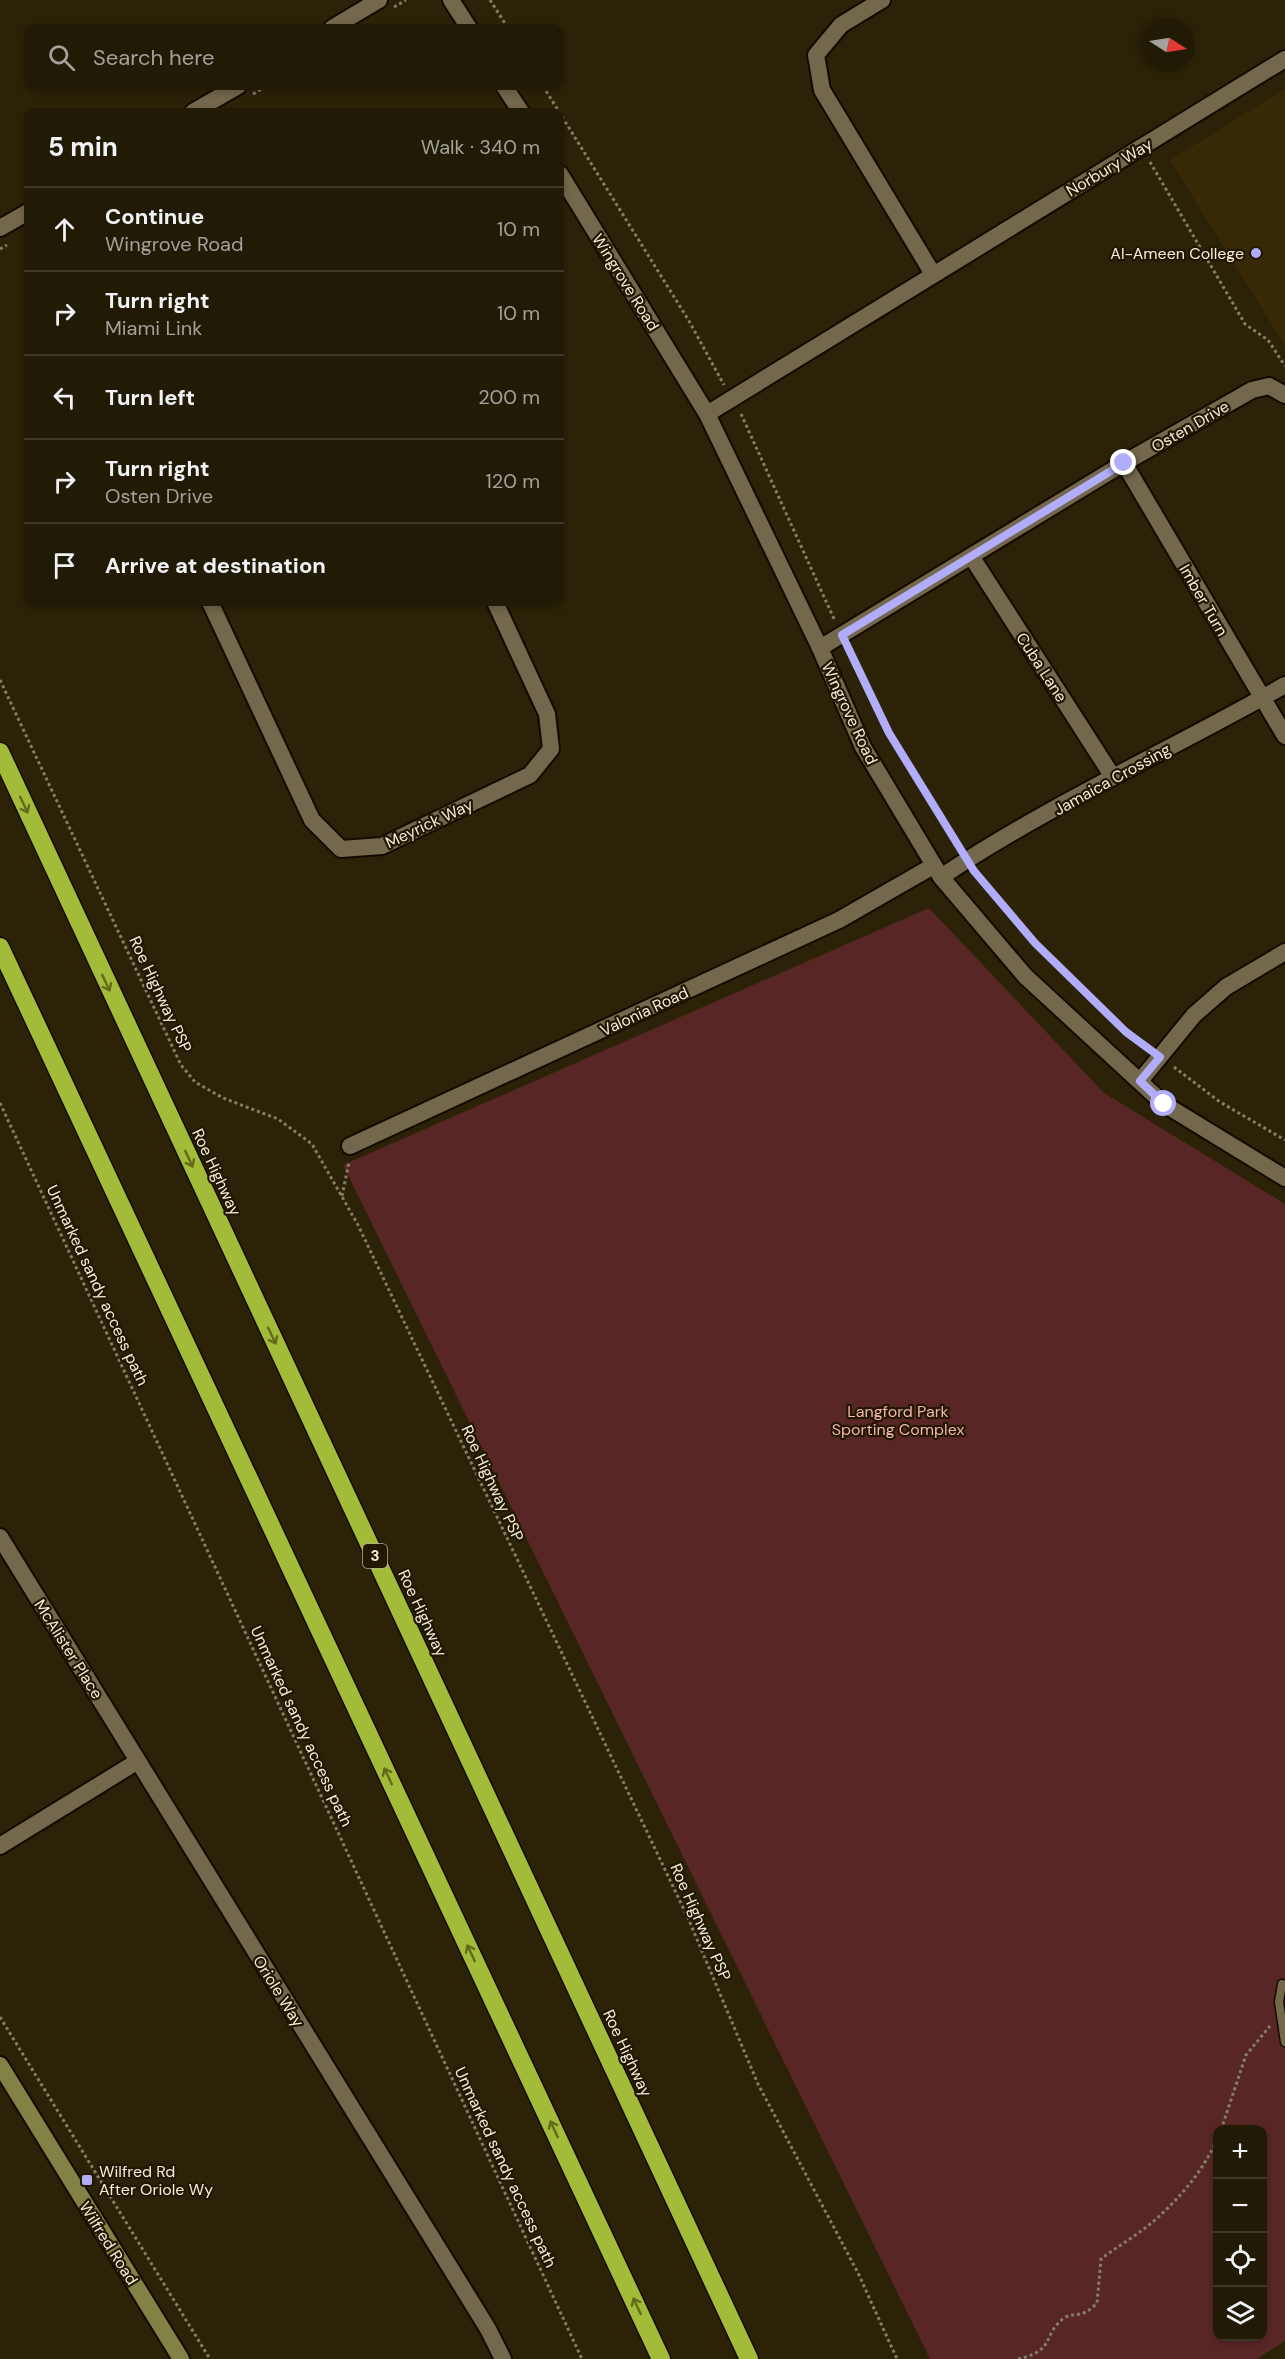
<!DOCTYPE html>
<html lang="en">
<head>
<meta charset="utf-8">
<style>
  body { margin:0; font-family:"DM Sans",sans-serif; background:#2d2713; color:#f1f3f6 }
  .controls { position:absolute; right:18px; bottom:18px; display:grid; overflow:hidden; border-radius:12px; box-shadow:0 3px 9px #0003 }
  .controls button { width:54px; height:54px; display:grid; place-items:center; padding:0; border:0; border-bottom:2px solid #3e3827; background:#211a05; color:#f1f3f6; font:30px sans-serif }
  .compass { position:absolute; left:1141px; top:18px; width:54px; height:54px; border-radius:50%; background:#211a05; box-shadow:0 3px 9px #0003; rotate:102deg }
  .stop { position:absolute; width:18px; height:18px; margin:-14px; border:4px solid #b1adfa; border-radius:50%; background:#fff }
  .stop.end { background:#b1adfa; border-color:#fff; box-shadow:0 2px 6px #0008 }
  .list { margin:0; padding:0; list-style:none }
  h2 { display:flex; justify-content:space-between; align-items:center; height:78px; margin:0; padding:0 24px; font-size:26px }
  h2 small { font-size:20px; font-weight:400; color:#a2a19a }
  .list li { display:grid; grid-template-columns:39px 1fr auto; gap:18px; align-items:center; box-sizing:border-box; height:84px; padding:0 24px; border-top:2px solid #3e3827 }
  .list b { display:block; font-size:22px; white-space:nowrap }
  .list p { margin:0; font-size:20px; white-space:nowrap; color:#a2a19a }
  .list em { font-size:20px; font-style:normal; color:#a2a19a }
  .icon { flex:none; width:33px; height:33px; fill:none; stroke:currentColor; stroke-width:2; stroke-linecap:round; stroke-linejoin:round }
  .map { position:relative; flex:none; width:1285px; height:2359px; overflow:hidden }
  .search { position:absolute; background:#211a05; box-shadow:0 3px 9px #0003; left:24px; top:24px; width:540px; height:66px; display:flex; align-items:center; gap:15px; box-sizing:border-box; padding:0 21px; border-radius:12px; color:#a2a19a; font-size:22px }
  .panel { position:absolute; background:#211a05; box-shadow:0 3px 9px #0003; left:24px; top:108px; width:540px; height:498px; border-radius:12px }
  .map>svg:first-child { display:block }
  .built { fill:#372906 }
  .green { fill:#582725; fill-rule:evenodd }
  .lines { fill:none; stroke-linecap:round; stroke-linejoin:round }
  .service-casing { stroke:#140b00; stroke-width:11 }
  .minor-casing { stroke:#140b00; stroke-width:20 }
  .tertiary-casing { stroke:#140b00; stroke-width:20 }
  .secondary-casing { stroke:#140b00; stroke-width:20 }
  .motorway-casing { stroke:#140b00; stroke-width:21 }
  .path { stroke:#867d67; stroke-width:3; stroke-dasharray:3 3; stroke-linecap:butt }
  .service { stroke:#74684c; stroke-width:8 }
  .minor { stroke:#74684c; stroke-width:16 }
  .tertiary { stroke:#74684c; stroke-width:16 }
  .secondary { stroke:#828146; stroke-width:16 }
  .motorway { stroke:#a2bc39; stroke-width:18 }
  .oneway { stroke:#626a1c }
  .route { stroke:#b1adfa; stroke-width:8 }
  .poi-dot { fill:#b1adfa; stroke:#221800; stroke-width:2 }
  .labels { text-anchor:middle; stroke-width:4.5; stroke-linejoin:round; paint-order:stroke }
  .shield { fill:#221800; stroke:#b5ad9b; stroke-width:1.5 }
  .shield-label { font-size:15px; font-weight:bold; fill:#f4edde }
  .street-label { font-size:16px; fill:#f4edde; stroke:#221800 }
  .poi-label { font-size:16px; fill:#f4edde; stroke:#221800; text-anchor:end }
  .park-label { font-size:16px; fill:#f4b4b0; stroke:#221800 }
</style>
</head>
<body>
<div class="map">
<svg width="1285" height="2359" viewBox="0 0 1285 2359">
  <rect width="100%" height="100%" fill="#2c2207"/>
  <path class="built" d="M1285 89V346L1170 160Z"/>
  <path class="green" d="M929 908 1104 1093 1285 1204V2341L1257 2359H930L343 1165ZM1218 2130H1262V2336H1218Z"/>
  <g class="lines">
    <defs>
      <path id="service" d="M1282 1984 1279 2002 1285 2042"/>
      <path id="minor" d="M882 0 841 25 816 55 822 90 933 274
        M332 28 379 0
        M193 112 238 86
        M0 228 28 212
        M707 414 1285 59
        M1124 463 1285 736
        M971 556 1113 777
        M210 602 312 820 341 849 382 846 530 775 551 749 547 714 495 602
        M820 648 1124 463 1252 390 1269 386 1285 395
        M941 877C1050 804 1171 750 1285 685
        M1140 1081 1194 1015 1226 987 1285 952
        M350 1146 839 920 933 866
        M0 1537 488 2329 503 2359
        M0 1846 138 1761"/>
      <path id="tertiary" d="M451 0 469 28
        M504 86 521 112
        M560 174 707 414 820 648 863 747 941 877 1025 976 1164 1104 1285 1178"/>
      <path id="secondary" d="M0 2065 181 2359"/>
      <path id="motorway" d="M0 752 749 2359
        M0 947 661 2359"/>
    </defs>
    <use href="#service" class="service-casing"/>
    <use href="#minor" class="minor-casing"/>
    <use href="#tertiary" class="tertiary-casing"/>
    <use href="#secondary" class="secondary-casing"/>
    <use href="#motorway" class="motorway-casing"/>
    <path class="path" d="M490 0 508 28
      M394 7 406 0
      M543 86 689 321 724 385
      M253 94 267 86
      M1150 162 1245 324 1268 340 1285 366
      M0 249 7 245
      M741 414 835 621
      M848 648 889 733 959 847
      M0 680 181 1065 195 1082 223 1098 278 1119 312 1144 358 1225 688 1918 758 2084 858 2273 897 2359
      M977 875C1029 935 1083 1000 1147 1047
      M1174 1067 1220 1102 1285 1140
      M0 1103 582 2359
      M342 1196 349 1162
      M0 2017 210 2359
      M1221 2130 1246 2055 1270 2026
      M1018 2359C1057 2350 1041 2336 1064 2318 1072 2313 1078 2316 1086 2312 1090 2310 1094 2306 1097 2303L1101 2259C1119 2245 1140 2234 1157 2218 1182 2196 1205 2168 1218 2137"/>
    <use href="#service" class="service"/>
    <use href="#minor" class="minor"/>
    <use href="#tertiary" class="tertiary"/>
    <use href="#secondary" class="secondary"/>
    <use href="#motorway" class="motorway"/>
  </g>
  <defs><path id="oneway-shaft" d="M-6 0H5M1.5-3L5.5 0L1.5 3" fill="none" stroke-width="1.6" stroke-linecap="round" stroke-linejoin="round" transform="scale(1.5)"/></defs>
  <g class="oneway">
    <use href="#oneway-shaft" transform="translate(24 805) rotate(65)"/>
    <use href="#oneway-shaft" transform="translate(106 983) rotate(65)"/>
    <use href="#oneway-shaft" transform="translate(189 1159) rotate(65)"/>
    <use href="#oneway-shaft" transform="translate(272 1336) rotate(65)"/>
    <use href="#oneway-shaft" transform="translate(388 1776) rotate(-115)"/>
    <use href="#oneway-shaft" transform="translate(471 1953) rotate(-115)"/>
    <use href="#oneway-shaft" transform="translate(554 2129) rotate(-115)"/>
    <use href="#oneway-shaft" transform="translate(637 2306) rotate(-115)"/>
  </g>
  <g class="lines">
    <path class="route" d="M1124 463 842 635 889 733 974 871 1035 943 1126 1032 1160 1057 1140 1081 1164 1104"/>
  </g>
  <g class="poi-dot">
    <circle cx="1256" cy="253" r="6"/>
    <rect x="81" y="2174" width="12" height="12" rx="3"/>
  </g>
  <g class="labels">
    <rect class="shield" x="363" y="1544" width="24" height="24" rx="4.5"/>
    <g class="shield-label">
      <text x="375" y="1561">3</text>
    </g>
    <g class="street-label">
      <text transform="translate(1109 167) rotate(-31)" y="6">Norbury Way</text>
      <text transform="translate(626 282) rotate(58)" y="6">Wingrove Road</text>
      <text transform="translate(1190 426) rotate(-30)" y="6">Osten Drive</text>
      <text transform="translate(1204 600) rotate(60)" y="6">Imber Turn</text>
      <text transform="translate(1042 667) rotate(57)" y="6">Cuba Lane</text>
      <text transform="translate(850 713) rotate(65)" y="6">Wingrove Road</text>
      <text transform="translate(1112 779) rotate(-29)" y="6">Jamaica Crossing</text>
      <text transform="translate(429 823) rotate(-25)" y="6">Meyrick Way</text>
      <text transform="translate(161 994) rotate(65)" y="6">Roe Highway PSP</text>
      <text transform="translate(644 1011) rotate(-25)" y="6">Valonia Road</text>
      <text transform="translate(217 1172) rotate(65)" y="6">Roe Highway</text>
      <text transform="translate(98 1285) rotate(65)" y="6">Unmarked sandy access path</text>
      <text transform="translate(493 1483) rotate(65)" y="6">Roe Highway PSP</text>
      <text transform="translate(423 1613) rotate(65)" y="6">Roe Highway</text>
      <text transform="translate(69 1649) rotate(58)" y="6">McAlister Place</text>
      <text transform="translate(302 1726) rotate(65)" y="6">Unmarked sandy access path</text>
      <text transform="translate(701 1922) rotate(66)" y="6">Roe Highway PSP</text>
      <text transform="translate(279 1991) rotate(58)" y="6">Oriole Way</text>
      <text transform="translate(628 2053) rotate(65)" y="6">Roe Highway</text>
      <text transform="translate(506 2167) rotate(65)" y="6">Unmarked sandy access path</text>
      <text transform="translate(109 2243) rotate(58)" y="6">Wilfred Road</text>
    </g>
    <g class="poi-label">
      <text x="1244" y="259">Al-Ameen College</text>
      <text x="99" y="2177" text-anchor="start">Wilfred Rd<tspan x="99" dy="18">After Oriole Wy</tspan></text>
    </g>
    <g class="park-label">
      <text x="898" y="1417">Langford Park<tspan x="898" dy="18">Sporting Complex</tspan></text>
    </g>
  </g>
</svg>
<div class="controls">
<button>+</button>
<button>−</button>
<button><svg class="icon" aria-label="locate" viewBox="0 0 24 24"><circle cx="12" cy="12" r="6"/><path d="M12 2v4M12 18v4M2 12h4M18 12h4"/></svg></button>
<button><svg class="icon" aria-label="layers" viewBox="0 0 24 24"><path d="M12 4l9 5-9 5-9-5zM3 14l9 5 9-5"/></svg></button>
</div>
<svg class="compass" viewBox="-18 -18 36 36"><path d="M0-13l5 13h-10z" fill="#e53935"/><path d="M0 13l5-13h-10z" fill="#a2a19a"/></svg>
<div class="stop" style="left:1164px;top:1104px"></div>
<div class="stop end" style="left:1124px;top:463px"></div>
<div class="search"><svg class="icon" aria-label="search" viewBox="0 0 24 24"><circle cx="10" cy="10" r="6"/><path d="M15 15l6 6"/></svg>Search here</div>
<section class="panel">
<h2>5 min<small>Walk · 340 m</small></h2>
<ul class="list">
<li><svg class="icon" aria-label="ahead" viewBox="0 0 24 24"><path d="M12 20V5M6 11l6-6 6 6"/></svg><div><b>Continue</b><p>Wingrove Road</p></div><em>10 m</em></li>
<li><svg class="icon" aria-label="right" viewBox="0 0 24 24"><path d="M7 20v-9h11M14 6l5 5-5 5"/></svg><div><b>Turn right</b><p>Miami Link</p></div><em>10 m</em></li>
<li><svg class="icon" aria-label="left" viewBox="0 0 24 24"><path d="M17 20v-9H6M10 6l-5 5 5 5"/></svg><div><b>Turn left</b></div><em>200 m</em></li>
<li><svg class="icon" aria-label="right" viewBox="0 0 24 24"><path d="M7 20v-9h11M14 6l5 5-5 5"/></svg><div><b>Turn right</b><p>Osten Drive</p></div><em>120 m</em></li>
<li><svg class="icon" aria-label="arrive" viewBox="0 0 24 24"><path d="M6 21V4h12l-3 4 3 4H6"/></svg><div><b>Arrive at destination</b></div></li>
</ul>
</section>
</div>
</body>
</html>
